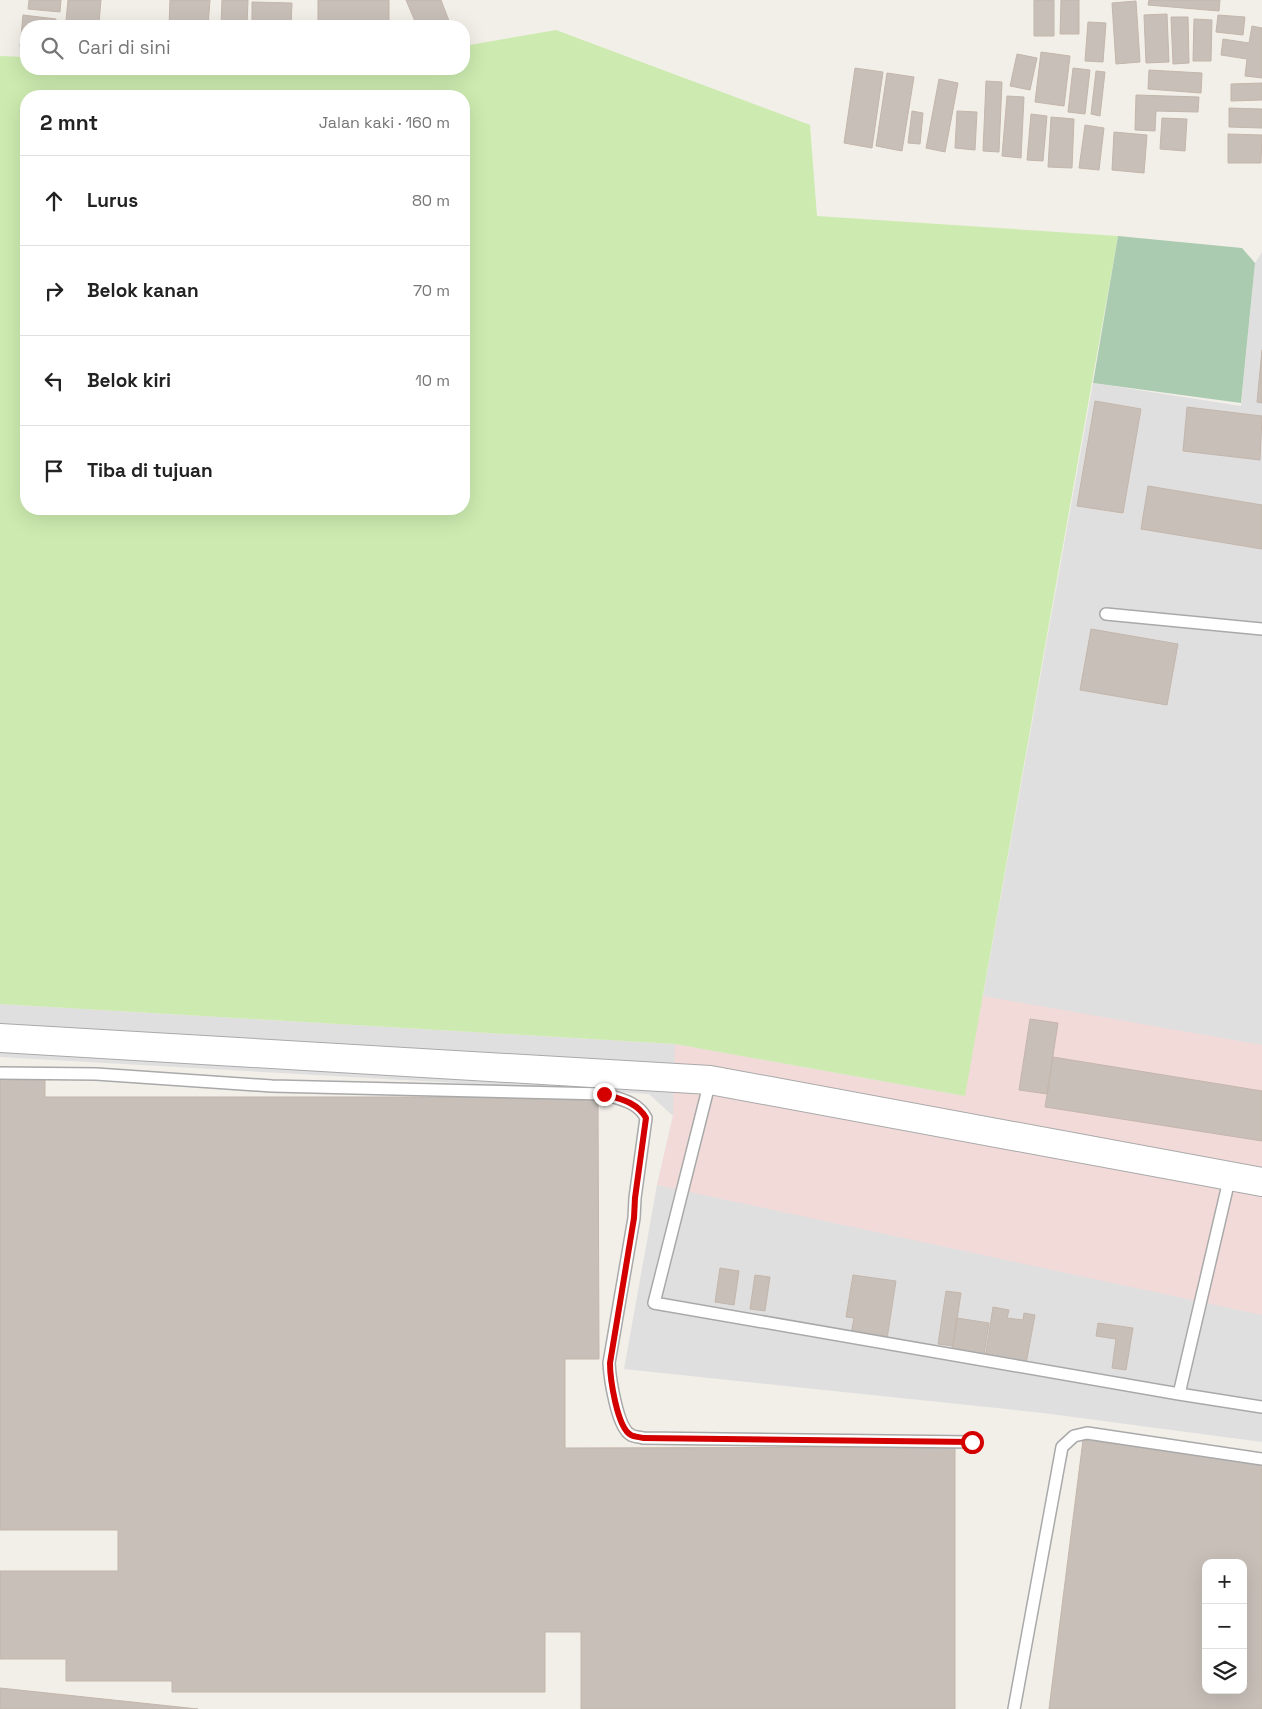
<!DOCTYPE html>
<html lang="id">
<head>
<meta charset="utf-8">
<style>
  body { margin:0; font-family:"Space Grotesk",sans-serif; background:#f2f2f2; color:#222 }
  .controls { position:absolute; right:15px; bottom:15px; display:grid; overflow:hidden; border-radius:10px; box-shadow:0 5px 20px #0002 }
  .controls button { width:45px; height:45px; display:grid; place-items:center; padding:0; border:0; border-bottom:1px solid #e0e0e0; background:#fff; color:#222; font:25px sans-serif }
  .stop { position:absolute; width:15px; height:15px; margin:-11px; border:4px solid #d40000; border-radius:50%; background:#fff }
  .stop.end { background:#d40000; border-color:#fff; box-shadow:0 1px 5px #0008 }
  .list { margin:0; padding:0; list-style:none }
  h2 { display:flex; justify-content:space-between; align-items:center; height:65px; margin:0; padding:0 20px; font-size:21px }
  h2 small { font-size:16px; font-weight:400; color:#767676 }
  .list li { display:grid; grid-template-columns:32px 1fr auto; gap:15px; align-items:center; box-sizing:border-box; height:90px; padding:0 20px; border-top:1px solid #e0e0e0 }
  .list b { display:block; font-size:19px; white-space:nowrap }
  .list em { font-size:16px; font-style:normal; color:#767676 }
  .icon { flex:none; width:28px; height:28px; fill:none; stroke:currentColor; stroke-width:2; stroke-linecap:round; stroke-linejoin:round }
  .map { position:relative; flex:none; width:1262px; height:1709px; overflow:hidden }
  .search { position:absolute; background:#fff; box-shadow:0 5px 20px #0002; left:20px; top:20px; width:450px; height:55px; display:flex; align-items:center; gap:12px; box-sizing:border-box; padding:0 18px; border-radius:20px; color:#767676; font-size:19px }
  .panel { position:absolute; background:#fff; box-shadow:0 5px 20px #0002; left:20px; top:90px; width:450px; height:425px; border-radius:20px }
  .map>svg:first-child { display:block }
  .residential { fill:#e0dfdf }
  .commercial { fill:#f2dad9 }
  .grass { fill:#cdebb0; fill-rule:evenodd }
  .cemetery { fill:#aacbaf }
  .building { fill:#c7bfb8; stroke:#c4b6ab; fill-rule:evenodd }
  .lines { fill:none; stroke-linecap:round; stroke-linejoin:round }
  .service-casing { stroke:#a9a9a9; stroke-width:14 }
  .tertiary-casing { stroke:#a9a9a9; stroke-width:30 }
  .service { stroke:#fff; stroke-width:11 }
  .tertiary { stroke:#fff; stroke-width:28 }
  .route { stroke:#d40000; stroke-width:6 }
</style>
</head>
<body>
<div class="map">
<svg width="1262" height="1709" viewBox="0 0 1262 1709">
  <rect width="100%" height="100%" fill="#f2efe9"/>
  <path class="residential" d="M1262 252V1442L1043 1413 624 1369 657 1185 673 1116 649 1094 0 1057V1004L675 1044 965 1096 1093 383 1241 406 1255 263Z"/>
  <path class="commercial" d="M983 996 1262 1045V1315L657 1185 673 1116 675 1044 964 1096Z"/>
  <path class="grass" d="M556 30 810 125 817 216 1118 236 965 1096 675 1044 0 1004V56L26 57V69H220L308 74 338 69H464V46ZM26 96H464V509H26Z"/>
  <path class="cemetery" d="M1118 236 1242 248 1255 263 1241 403 1093 383Z"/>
  <path class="building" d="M29 0H61L60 12 28 9Z
    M68 0H101L99 23 66 21Z
    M170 0H210L208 26H169Z
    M222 0H248L247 26H221Z
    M318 0H389V26H318Z
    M406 0H441L451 26H417Z
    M1034 0H1054V36H1034Z
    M1061 0H1079V34H1060Z
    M1149 0H1220L1219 11 1148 5Z
    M1136 1 1140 62 1116 64 1112 3Z
    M252 2 292 3 291 26H252Z
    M1167 14 1169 62 1146 63 1144 15Z
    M23 15 56 19 55 26H26V48L20 47Z
    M1218 15 1245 17 1243 35 1216 32Z
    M1171 17H1188L1189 63 1173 64Z
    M1194 19 1212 20 1211 61H1193Z
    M1088 22 1106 23 1103 62 1085 61Z
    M1252 26 1262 28V78L1245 76 1247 59 1221 55 1223 39 1249 43Z
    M1041 52 1070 56 1064 106 1035 102Z
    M1017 54 1037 58 1030 90 1010 86Z
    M855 68 883 72 872 148 844 143Z
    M1073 68 1090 70 1085 114 1068 112Z
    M1149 70 1202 73 1201 93 1148 89Z
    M1096 71 1105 72 1100 116 1091 114Z
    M887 73 914 77 902 151 876 146Z
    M939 79 958 83 945 152 926 148Z
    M986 81 1002 82 999 152 983 151Z
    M1262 83V100L1231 101V84Z
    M1136 95 1199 97 1198 112 1156 111 1155 131 1135 130Z
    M1007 96 1024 97 1021 158 1002 156Z
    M1229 108 1262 109V128L1229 127Z
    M912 111 923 113 920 144 908 143Z
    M957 111 977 112 975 150 955 148Z
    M1031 114 1047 116 1043 161 1027 160Z
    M1051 117 1074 119 1072 168 1048 167Z
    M1162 118 1187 119 1185 151 1160 149Z
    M1085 125 1104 128 1099 170 1079 168Z
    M1114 132 1147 135 1144 173 1112 170Z
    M1228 134 1262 135 1261 163H1228Z
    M1262 350V403L1257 402Z
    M1095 401 1141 409 1123 513 1077 506Z
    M1187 407 1262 416 1260 460 1183 451Z
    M1148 486 1262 505V549L1141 529Z
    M1091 629 1178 644 1167 705 1080 690Z
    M1030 1019 1058 1023 1047 1094 1019 1090Z
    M1053 1057 1262 1091V1141L1045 1107Z
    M0 1078H45V1097H598L599 1359H565V1448L955 1447V1709H581V1632H545V1692H172V1681H66V1659H0V1571H118V1530H0Z
    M720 1268 739 1271 734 1305 715 1302Z
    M755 1275 770 1277 765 1311 750 1309Z
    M853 1275 896 1281 887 1339 851 1334 854 1318 846 1317Z
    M946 1291 961 1293 953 1346 938 1344Z
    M993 1307 1009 1310 1007 1318 1023 1320 1024 1313 1035 1315 1026 1364 985 1358Z
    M957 1318 989 1323 984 1354 952 1349Z
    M1098 1323 1133 1328 1126 1370 1112 1368 1116 1339 1096 1336Z
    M1083 1440 1262 1462V1709H1049ZM1206 1563H1243V1690H1206Z
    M0 1688 198 1709H0Z"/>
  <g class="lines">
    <defs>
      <path id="service" d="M1106 614 1262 629
        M0 1073 96 1074 272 1086 604 1094C620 1099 638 1102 646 1118L635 1198 634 1218 609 1363C610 1378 617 1428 631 1435 634 1437 640 1437 643 1438L972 1442
        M710 1081 654 1303 1179 1394 1262 1407
        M1179 1394 1230 1176
        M1014 1709 1062 1447 1074 1436 1087 1433 1262 1459"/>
      <path id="tertiary" d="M0 1038 710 1080 1262 1182"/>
    </defs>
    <use href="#service" class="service-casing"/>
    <use href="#tertiary" class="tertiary-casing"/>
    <use href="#service" class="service"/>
    <use href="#tertiary" class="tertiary"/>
  </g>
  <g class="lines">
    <path class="route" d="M604 1094C620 1099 637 1102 646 1118L635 1198 634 1218 610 1363C610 1378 617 1428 631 1435 634 1437 640 1437 643 1438L972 1442"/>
  </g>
</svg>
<div class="controls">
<button>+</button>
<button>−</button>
<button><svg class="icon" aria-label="layers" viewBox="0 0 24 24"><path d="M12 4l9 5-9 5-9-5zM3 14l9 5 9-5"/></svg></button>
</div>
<div class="stop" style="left:972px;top:1442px"></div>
<div class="stop end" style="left:604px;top:1094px"></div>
<div class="search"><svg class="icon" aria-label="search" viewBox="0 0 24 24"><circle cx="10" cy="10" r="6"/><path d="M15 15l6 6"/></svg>Cari di sini</div>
<section class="panel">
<h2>2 mnt<small>Jalan kaki · 160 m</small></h2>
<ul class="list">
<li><svg class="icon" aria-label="ahead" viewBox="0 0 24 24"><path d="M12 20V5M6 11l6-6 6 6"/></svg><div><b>Lurus</b></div><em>80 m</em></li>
<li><svg class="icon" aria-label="right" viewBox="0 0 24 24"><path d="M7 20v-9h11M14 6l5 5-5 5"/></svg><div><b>Belok kanan</b></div><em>70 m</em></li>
<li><svg class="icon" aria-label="left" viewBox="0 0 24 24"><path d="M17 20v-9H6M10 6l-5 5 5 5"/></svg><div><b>Belok kiri</b></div><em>10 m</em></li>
<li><svg class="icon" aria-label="arrive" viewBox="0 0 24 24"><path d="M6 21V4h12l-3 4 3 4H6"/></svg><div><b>Tiba di tujuan</b></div></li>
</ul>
</section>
</div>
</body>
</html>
